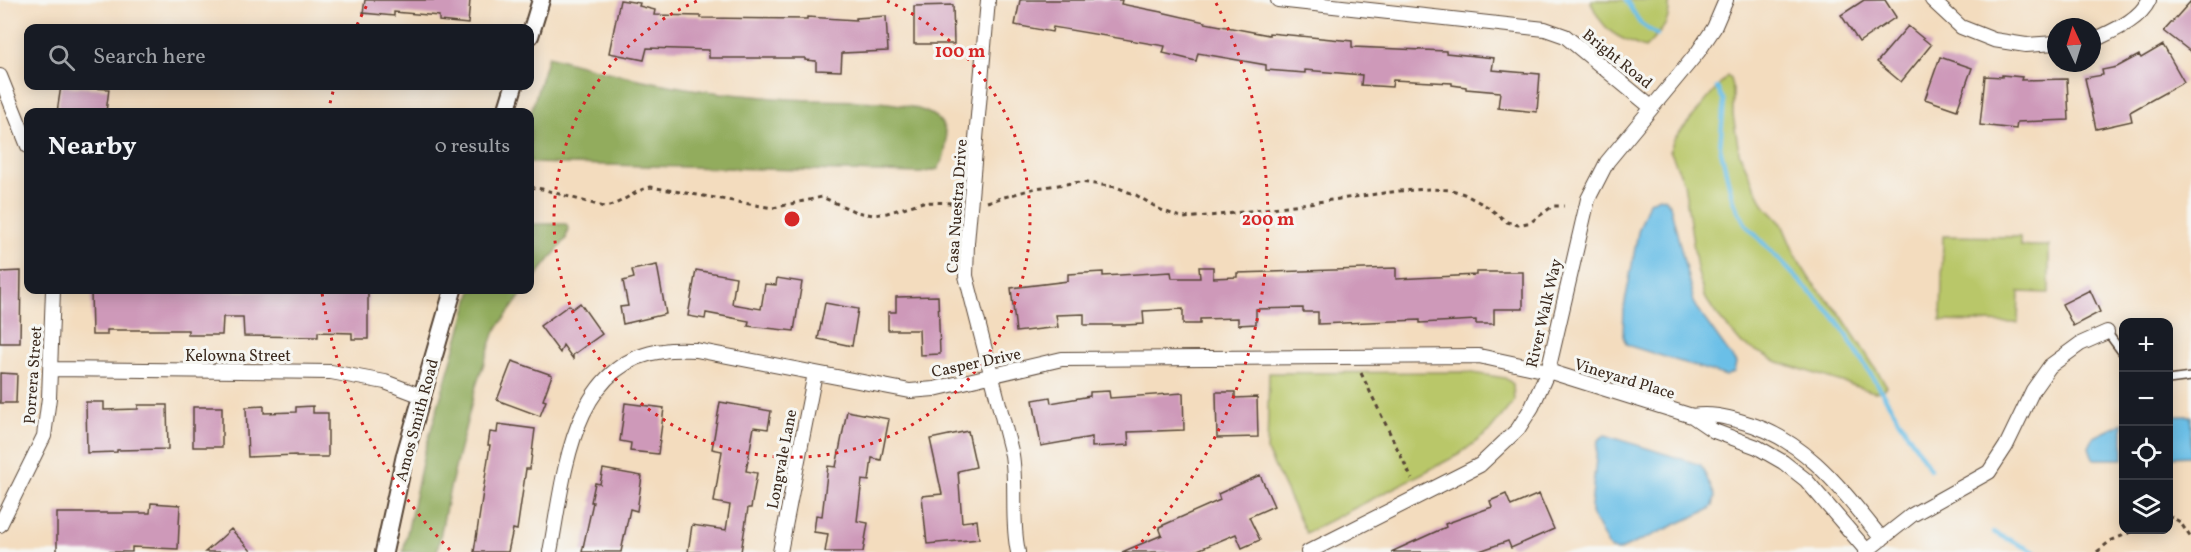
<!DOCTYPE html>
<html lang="en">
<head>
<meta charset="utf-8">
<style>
  body { margin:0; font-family:Vollkorn,serif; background:#242831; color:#f1f3f6 }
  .controls { position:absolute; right:18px; bottom:18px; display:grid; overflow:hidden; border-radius:12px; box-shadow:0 3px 15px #0003 }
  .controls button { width:54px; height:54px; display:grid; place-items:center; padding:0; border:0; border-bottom:2px solid #363941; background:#171b24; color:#f1f3f6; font:30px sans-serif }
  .compass { position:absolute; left:2047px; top:18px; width:54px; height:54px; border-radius:50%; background:#171b24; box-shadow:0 3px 15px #0003; rotate:356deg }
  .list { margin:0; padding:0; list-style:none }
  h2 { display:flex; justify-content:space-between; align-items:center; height:78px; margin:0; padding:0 24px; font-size:26px }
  h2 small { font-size:20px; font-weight:400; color:#9ea1a6 }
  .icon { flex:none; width:33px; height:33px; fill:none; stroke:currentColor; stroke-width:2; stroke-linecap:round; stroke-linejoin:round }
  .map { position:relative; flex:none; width:2191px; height:552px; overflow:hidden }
  .search { position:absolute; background:#171b24; box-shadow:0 3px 15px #0003; left:24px; top:24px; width:510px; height:66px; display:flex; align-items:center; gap:15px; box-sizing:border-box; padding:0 21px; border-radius:12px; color:#9ea1a6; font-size:22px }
  .panel { position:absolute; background:#171b24; box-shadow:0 3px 15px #0003; left:24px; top:108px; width:510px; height:186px; border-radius:12px }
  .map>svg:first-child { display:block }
  .green { fill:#b9c769; stroke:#7a7844; stroke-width:1.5 }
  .forest { fill:#92ac5d; stroke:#666b3e; stroke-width:1.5 }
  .water { fill:#6abfe7; stroke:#527482; stroke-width:1.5 }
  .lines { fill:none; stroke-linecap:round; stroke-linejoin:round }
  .stream { stroke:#6abfe7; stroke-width:4.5 }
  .building { fill:#ce99b9 }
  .service-casing { stroke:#574536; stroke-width:10 }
  .minor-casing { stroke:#574536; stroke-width:16 }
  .tertiary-casing { stroke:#574536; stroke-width:20 }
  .path { stroke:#574536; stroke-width:3; stroke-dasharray:4.5 4.5; stroke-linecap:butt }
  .service { stroke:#fff; stroke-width:7 }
  .minor { stroke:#fff; stroke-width:14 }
  .tertiary { stroke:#fff; stroke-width:16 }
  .ring { fill:none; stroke:#d62828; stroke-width:3; stroke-dasharray:3 6 }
  .labels { text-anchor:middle; stroke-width:6; stroke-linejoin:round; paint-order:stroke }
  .street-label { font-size:16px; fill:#3b2a1e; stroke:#f6f6f2 }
  .centre { fill:#d62828; stroke:#f6f6f2; stroke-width:3 }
  .ring-label { font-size:18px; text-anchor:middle; font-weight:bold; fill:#d62828; stroke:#f6f6f2; stroke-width:6; stroke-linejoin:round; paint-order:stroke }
</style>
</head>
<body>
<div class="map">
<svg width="2191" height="552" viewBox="0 0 2191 552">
  <rect width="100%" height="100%" fill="#f6f6f2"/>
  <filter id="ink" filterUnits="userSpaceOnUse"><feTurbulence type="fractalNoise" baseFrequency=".0167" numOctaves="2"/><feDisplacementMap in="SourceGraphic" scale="12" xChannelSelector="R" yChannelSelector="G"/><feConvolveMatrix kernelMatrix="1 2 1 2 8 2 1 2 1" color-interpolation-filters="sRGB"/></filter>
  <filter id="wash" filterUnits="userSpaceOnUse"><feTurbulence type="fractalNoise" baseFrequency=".008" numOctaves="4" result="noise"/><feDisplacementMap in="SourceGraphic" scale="24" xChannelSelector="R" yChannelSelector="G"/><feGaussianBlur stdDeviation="1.35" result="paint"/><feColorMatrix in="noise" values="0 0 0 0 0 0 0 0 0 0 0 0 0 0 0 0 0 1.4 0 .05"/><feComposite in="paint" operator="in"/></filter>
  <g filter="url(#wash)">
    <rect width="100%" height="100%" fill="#f3dcbe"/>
    <path class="green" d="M1592 0H1669C1671 25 1661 31 1645 48 1617 38 1602 31 1591 2Z
      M1727 76 1730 79 1733 90V115L1739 152 1753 183 1764 205 1782 224 1797 259 1811 281 1841 315 1887 386 1881 391 1874 392 1778 362 1742 344 1716 314 1704 296 1697 269 1684 183 1670 150 1674 139Z
      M1943 236 2020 237V246H2049V293L2019 292 2018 323 1941 321Z
      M1466 372 1505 378 1513 384 1514 401 1489 432 1458 455 1306 533 1267 451 1269 373Z"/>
    <path class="forest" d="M548 56C606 73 661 86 722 93 744 95 767 98 790 99 827 102 903 96 934 116 952 128 947 154 938 169L921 173 530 163V115Z
      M530 224H566L568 228 566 239 530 284Z
      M472 290H525L495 331 476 386 449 492 437 552H403L424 454Z"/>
    <path class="water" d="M1659 197 1664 198 1670 205 1695 306 1736 363 1734 372 1726 376 1633 347 1626 344 1623 336 1624 308 1638 232 1649 202Z
      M2168 416H2191V456L2169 457Z
      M2123 423V459H2093L2089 447 2094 437Z
      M1605 435 1701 465 1715 496 1713 506 1708 510 1618 551 1610 549 1591 513V507L1598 440Z"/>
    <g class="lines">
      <path class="stream" d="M1626 0 1640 23 1657 35
        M1717 88 1724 101 1720 147 1733 201 1746 225 1836 319 1930 469
        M1993 532 2035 552"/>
    </g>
    <g id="blocks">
      <path class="building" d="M365 0H470L468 24 439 21V16L394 12V16L363 13Z
        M620 0 640 3 639 6 655 10 654 15 701 16V18L807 19V17L856 20V18L886 16 888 51 842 53 841 71 816 70V61L805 60V58H709V50L647 48 644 60 609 53Z
        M1020 0H1122L1121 4 1161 12 1205 22V23L1269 35V33L1352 41V47L1446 51V53L1494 58 1492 70 1540 74 1537 112 1498 108 1500 92 1466 89V87L1452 85V83L1393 80 1392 87 1361 85 1362 75 1305 70V73L1266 70V65L1198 53 1196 61 1163 53 1165 46 1053 27 1052 32 1015 25Z
        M1864 0H1885L1896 17 1859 42 1841 15Z
        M2191 1V52L2164 31Z
        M953 5 954 44H914V6Z
        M1908 26 1931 45 1901 82 1877 62Z
        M2163 45 2184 82 2130 112 2132 121 2096 129 2085 78 2103 75 2102 70 2117 67 2139 55 2141 58Z
        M1940 57 1972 68 1957 110 1925 99Z
        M2002 75 2022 77 2021 80 2067 79 2069 120 2017 122 2016 129 1980 125 1985 76 2002 77Z
        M61 86 109 89 106 112H57Z
        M657 265 666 314 623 324 620 307 628 306 623 281 634 278 632 270Z
        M1199 267H1213V278L1237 277V273L1396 268V279L1476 275V272H1523V309H1494V324H1476V320L1420 323V320L1318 324V312H1303V308L1256 309V324L1238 325V318L1200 319V324H1183V309L1143 311 1144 324 1125 325H1084V314L1056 315 1058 327 1016 332 1011 288 1068 281V274L1103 272V276L1171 272 1172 278H1200Z
        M696 270 736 277 732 304 761 309 765 284 776 285 777 278 802 282 794 331 748 326 749 321 706 313 705 319 688 316Z
        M21 271 20 343H0V272Z
        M91 290H218V291L291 292V290H368V339H352V333L318 332V337L244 336 243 317H223L222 335H188V330H107V335H92Z
        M2090 290 2100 312 2073 326 2062 304Z
        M938 296 940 354 920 355 919 330H888V312H896V297Z
        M580 303 602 334 573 355V359L563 345 560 353 540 326 569 305 572 309Z
        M825 303 858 309 852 346 818 339Z
        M512 361 552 375 543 400 546 401 540 416 497 400Z
        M0 373 17 374 16 403H0Z
        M1109 391 1110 398 1183 393 1184 430 1128 432 1129 445 1092 447V437L1041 446 1033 400 1050 397 1051 403 1090 396V392Z
        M1216 392H1235V398L1257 397 1258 437 1217 438Z
        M86 402H104V410L138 409V405H167L168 449 117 450V452L87 453Z
        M720 402 771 411 768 429 754 427 746 471 757 473 751 508H748L741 552H688L692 525 726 530 730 505 714 502 722 451 712 449Z
        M625 403 664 408 658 454 630 451 631 443 620 441Z
        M264 406V413L296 412V407L313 406V413H328V457H296V455L248 457 246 407Z
        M193 407H222V447H193Z
        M847 411 889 419 881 460 872 458 869 481 862 480 857 521 868 523 863 552H825L828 534 814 532 816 515 822 516 828 466 836 467Z
        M498 424 535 429 530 469H526L517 530 513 529 508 552H474L490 445H488L490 432 497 433Z
        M968 431 976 467 958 471 962 522 977 520 979 539 927 544 922 496 942 494 930 439Z
        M603 469 642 476 637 511 630 509 621 552H582L593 502H591L595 483 600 484Z
        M1260 475 1274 506 1249 517 1260 540 1242 548 1236 534 1193 552H1122L1162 535 1159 527 1220 500 1218 494Z
        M1506 494 1511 506 1539 494 1554 529 1511 548 1508 541 1477 552H1391L1446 527 1445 524 1492 507 1490 501Z
        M151 503 180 505 178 549 132 547V552H57V513H150Z
        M231 529 252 552H205L218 541Z"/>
    </g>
  </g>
  <g filter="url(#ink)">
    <use href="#blocks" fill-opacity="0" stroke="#574536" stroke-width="1.5"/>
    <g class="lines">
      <defs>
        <path id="service" d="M2107 332 2124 355
          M2168 380 2191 377"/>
        <path id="minor" d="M988 0 967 243 966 276 1012 455C1017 487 1011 520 1018 552
          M1278 0 1545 29 1565 36 1651 107
          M1932 0 1961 27 1994 40 2026 45 2056 43
          M2092 41C2112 31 2139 21 2149 0
          M0 76 28 146
          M51 369 331 372 385 382 422 396
          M1692 416C1710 413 1726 417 1743 422 1806 439 1843 491 1882 539
          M0 525 44 436 49 398 53 290
          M550 552C564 480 570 362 663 351 674 349 685 350 696 350L910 391 934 389 1062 359 1479 356 1548 371 1692 416 1714 431 1757 447 1783 462 1806 480 1867 551
          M780 552 815 373
          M1308 552 1480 465 1518 429 1532 407 1548 371 1588 199 1607 162 1698 52 1714 28 1726 0
          M1865 552 1912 515 1989 472 2006 446 2033 390 2050 366 2080 344 2107 332"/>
        <path id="tertiary" d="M530 36 541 0
          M506 112 514 86
          M384 552 405 455 453 290"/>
      </defs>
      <use href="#service" class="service-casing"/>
      <use href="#minor" class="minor-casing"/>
      <use href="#tertiary" class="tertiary-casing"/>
      <path class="path" d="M530 187 542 189 604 207C621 205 634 190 651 187L773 208 822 197 856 212 874 215 887 213 923 202 954 203
        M987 202 1036 188 1080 182 1116 187 1136 195 1161 210 1183 218 1219 215 1399 191 1429 189 1452 190 1464 194 1488 207 1507 222 1518 225 1531 222 1553 206H1564
        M1361 373 1412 479
        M2168 515 2180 522 2191 538
        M2097 552 2110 541 2136 530"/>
      <use href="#service" class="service"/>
      <use href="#minor" class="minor"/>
      <use href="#tertiary" class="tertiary"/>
    </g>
  </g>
  <g class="ring">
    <path d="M887 1A238 238 0 1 1 697 1"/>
    <path d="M450 550A476 476 0 0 1 322 293M328 112A476 476 0 0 1 334 88M357 25A476 476 0 0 1 368 3M1216 3A476 476 0 0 1 1134 550"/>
  </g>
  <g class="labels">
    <g class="street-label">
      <text transform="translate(1618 58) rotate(39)" y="6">Bright Road</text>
      <text transform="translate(956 206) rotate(-86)" y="6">Casa Nuestra Drive</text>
      <text transform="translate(1543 313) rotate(-77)" y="6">River Walk Way</text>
      <text x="238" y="361">Kelowna Street</text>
      <text transform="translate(976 362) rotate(-12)" y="6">Casper Drive</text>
      <text transform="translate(32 375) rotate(-86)" y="6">Porrera Street</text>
      <text transform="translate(1625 378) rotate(17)" y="6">Vineyard Place</text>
      <text transform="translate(416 420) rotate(-75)" y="6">Amos Smith Road</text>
      <text transform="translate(781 459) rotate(-79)" y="6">Longvale Lane</text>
    </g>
  </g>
  <circle cx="792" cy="219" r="9" class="centre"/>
  <g class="ring-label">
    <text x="960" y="57">100 m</text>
    <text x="1268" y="225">200 m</text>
  </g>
</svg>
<div class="controls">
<button>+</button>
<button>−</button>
<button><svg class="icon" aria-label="locate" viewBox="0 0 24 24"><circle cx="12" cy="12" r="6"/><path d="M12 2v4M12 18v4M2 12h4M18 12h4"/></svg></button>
<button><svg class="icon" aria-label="layers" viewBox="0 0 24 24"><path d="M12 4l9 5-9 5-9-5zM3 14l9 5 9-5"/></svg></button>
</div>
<svg class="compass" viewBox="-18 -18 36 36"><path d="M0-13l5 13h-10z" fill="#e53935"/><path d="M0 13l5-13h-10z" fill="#9ea1a6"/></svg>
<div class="search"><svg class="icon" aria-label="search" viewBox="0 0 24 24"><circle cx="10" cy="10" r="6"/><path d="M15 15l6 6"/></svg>Search here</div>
<section class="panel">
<h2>Nearby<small>0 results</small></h2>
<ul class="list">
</ul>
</section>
</div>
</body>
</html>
